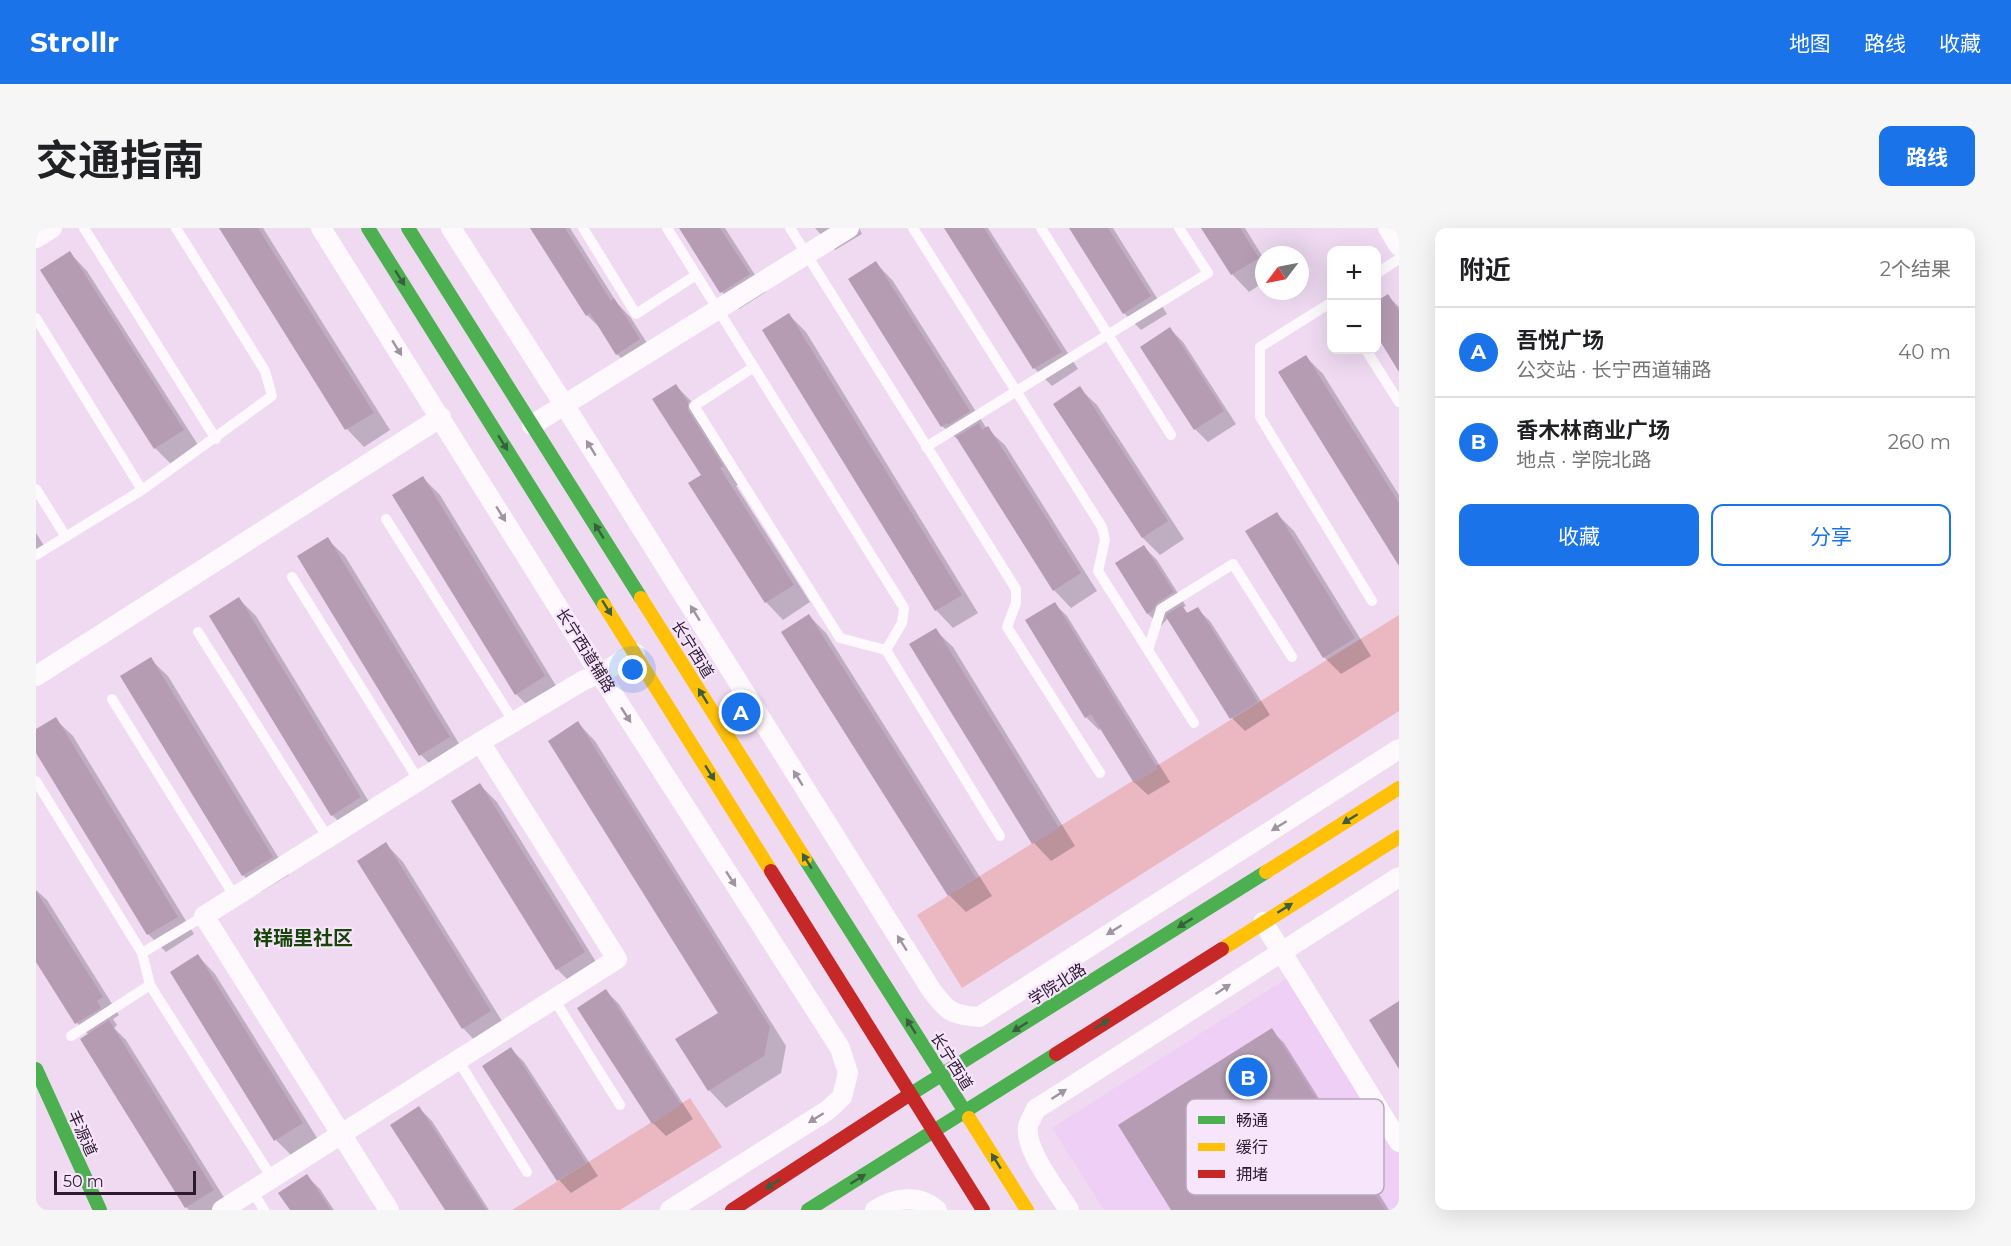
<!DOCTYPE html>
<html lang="zh">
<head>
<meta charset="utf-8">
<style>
  body { margin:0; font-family:Montserrat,"Noto Sans SC",sans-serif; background:#f6f6f6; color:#202124 }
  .controls { position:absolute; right:18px; top:18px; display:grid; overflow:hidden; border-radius:12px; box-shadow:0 6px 24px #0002 }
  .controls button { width:54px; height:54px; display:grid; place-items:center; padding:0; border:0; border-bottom:2px solid #e0e0e0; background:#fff; color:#202124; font:30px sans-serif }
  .compass { position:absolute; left:1219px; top:18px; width:54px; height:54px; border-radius:50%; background:#fff; box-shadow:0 6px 24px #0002; rotate:238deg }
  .scale { position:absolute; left:18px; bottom:15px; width:142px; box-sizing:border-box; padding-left:6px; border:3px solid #2c1b30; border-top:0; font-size:16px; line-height:21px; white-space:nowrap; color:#2c1b30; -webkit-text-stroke:4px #f7e5fb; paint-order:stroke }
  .you { position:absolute; left:597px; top:442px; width:21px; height:21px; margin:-15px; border:4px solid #fff; border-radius:50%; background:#1a73e8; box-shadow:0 0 0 9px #1a73e833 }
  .badge { display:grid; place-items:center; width:39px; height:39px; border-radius:50%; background:#1a73e8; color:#fff; font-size:20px; font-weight:700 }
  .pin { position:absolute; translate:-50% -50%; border:3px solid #fff; box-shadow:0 2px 6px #0006 }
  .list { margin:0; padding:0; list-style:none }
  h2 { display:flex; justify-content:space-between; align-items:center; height:78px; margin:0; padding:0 24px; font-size:26px }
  h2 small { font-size:20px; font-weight:400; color:#757577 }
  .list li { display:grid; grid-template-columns:39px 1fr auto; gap:18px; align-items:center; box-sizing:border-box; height:90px; padding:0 24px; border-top:2px solid #e0e0e0 }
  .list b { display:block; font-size:22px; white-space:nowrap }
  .list p { margin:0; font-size:20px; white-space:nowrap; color:#757577 }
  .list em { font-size:20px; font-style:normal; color:#757577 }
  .actions { display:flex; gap:12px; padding:18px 24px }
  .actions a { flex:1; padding:14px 0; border:2px solid #1a73e8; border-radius:12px; text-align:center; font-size:21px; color:#1a73e8 }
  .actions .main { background:#1a73e8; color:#fff }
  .map { position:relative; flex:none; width:1363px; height:982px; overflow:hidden; border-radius:12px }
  header { display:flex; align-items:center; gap:36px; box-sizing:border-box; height:84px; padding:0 30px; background:#1a73e8; color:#fff }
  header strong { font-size:28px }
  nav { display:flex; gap:33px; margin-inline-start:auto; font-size:21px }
  .intro { display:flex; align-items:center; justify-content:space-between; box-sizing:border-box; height:144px; padding:0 36px }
  h1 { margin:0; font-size:42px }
  .button { padding:15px 27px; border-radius:12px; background:#1a73e8; color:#fff; font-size:21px; font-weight:700 }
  main { display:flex; gap:36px; padding:0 36px }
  aside { flex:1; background:#fff; border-radius:12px; box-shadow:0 6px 24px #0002 }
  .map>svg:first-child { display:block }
  .built { fill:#efcff5 }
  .green { fill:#ebb8c2 }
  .shadow { fill:#0003 }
  .building { fill:#b59cb2 }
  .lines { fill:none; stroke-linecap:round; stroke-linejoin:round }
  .lane { stroke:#fdf9fd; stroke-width:10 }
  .street { stroke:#fdf9fd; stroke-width:20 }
  .fast { stroke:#4caf50; stroke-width:14 }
  .slow { stroke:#ffc107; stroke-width:14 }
  .jam { stroke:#c62828; stroke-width:14 }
  .oneway { fill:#3a5e3e }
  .oneway2 { fill:#9f95a1 }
  .labels { text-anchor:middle; stroke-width:4.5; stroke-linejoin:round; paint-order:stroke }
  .street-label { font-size:16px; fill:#2c1b30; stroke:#f7e5fb }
  .quarter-label { font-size:20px; font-weight:bold; fill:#164409; stroke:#f7e5fb }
  .key { fill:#f7e5fb; stroke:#baa8be; stroke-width:1.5 }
  .key-label { font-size:16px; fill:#2c1b30 }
</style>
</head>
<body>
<header>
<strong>Strollr</strong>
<nav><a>地图</a><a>路线</a><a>收藏</a></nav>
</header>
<div class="intro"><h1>交通指南</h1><a class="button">路线</a></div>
<main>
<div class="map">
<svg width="1363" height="982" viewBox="0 0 1363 982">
  <rect width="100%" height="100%" fill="#efdaf2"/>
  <path class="built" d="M1253 749 1363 924V982H1068L1016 900Z"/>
  <path class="green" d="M1363 387V483L926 760 881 687Z
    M654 870 686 919 584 982H476Z"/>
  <path class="shadow" d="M184 0H227L354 202 328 219 311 201Z
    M496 0H534L581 75 595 90 620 129 598 143 581 126 566 102 551 87Z
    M645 0H689L730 64 703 81 686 64Z
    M779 0H823L826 6 799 22Z
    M910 0H952L1042 141 1016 158 999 141Z
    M1034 0H1077L1131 86 1105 102 1088 85Z
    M1167 0H1209L1228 31V54L1213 64 1196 46Z
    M34 25 51 43 164 220 136 237 119 220Z
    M840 35 857 53 951 201 969 217 1061 363 1035 380 1018 362 925 214 906 198Z
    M1352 68 1363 79V141L1340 105V75Z
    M753 87 770 104 942 385 917 400 900 382 728 102Z
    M1134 101 1147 114 1200 196 1172 214 1159 201 1106 120Z
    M1270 129 1287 146 1363 267V336L1244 145Z
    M640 158 657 175 703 256 700 258 774 374 747 392 730 374 654 255 667 247Z
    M1043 160 1061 177 1148 311 1124 327 1107 310 1019 176Z
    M387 250 404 267 525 466 497 483 480 466Z
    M1241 286 1258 303 1335 428 1305 446 1288 429Z
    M0 305 9 319 0 324Z
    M291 311 309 328 430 527 402 544 385 527Z
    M1108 319 1121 332 1150 378 1146 380 1153 386 1161 381 1174 393 1234 487 1209 503 1196 490 1133 389 1125 398 1112 386 1081 336Z
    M203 371 220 388 341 587 314 604 296 587Z
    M1018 375 1031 388 1134 554 1112 567 1099 555 1066 500 1063 502 1050 489Z
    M773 388 790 405 956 668 930 684 913 667Z
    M899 402 917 419 1039 618 1015 633 998 615 875 417Z
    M114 431 132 448 253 647 225 664 207 647Z
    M19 491 37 508 158 706 130 724 112 706 0 522V502Z
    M542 495 559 513 750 818 745 845 690 880 673 862 684 785Z
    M444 557 461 574 565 742 538 758 521 741Z
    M350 616 367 634 471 801 444 818 427 800Z
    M0 662 11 672 83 787 77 791 81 797 78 800 90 812 194 979 190 982H153L150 979 53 807 41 795 0 731Z
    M162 728 179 746 283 913 257 929 240 912 136 745Z
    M570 763 583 776 657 891 630 908 617 895Z
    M1235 802 1248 815 1353 982H1137Z
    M475 821 488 834 562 948 535 965 523 952 449 838Z
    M383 880 396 893 453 982H411Z
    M271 948 284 961 298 982H256Z"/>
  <path class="building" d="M183 0H222L338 185 309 202Z
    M494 0H529L575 73 578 70 604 111 580 127 554 85 550 88Z
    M643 0H684L714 46 684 65Z
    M908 0H948L1026 124 997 141Z
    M1033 0H1072L1115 68 1087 86Z
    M1165 0H1204L1223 30 1195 47Z
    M34 23 148 202 118 221 4 42Z
    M840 33 934 183 912 197 911 195 905 199 812 51Z
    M1352 66 1363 83V144L1341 108V73Z
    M753 85 926 367 899 383 726 102Z
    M1134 99 1188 183 1158 202 1104 119Z
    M1270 127 1363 275V338L1242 144Z
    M640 156 652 174V182L687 238 684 240 758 357 729 375 652 255 665 247 616 171Z
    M1044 158 1132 293 1106 310 1017 176Z
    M943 195 946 202 952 198 1045 345 1017 363 920 209Z
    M387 248 509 448 479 467 356 267Z
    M1241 284 1319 410 1287 430 1209 303Z
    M292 309 414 509 383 528 261 328Z
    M1108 317 1138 364 1121 375 1116 383 1111 386 1079 335Z
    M203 369 325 569 295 588 173 388Z
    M1019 374 1122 541 1098 555 1055 486 1049 490 989 392Z
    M1146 377 1151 385 1162 379 1222 474 1194 491 1130 389 1131 386Z
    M773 386 940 650 912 668 745 404Z
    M900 400 1023 600 996 616 873 416Z
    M115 429 237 629 206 648 84 448Z
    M20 489 142 689 111 707 0 525V501Z
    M542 493 734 799 728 828 672 863 639 811 682 785 512 513Z
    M444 555 549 724 520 742 415 573Z
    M350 614 455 783 426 801 321 633Z
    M0 663 67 769 61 773 65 780 39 796 0 734Z
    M162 726 267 895 238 913 134 744Z
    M570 761 645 877 616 896 541 780Z
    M1363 773V841L1333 792Z
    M73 792 178 962 149 980 44 811Z
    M1236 800 1349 982H1135L1082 897Z
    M475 819 550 935 521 953 446 838Z
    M383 878 450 982H409L354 897Z
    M271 946 295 982H254L242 965Z"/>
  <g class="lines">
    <path class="lane" d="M48 0 180 211
      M547 0 600 86 660 47
      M631 0 868 380 866 395 850 422 964 608
      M754 0 980 361V375L971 399 1064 545
      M877 0 1066 299 1069 312 1062 343 1158 495
      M1005 0 1135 207
      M1340 46 1363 31
      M1296 74 1224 119V189L1336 373
      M0 90 106 262
      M1330 122 1363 174
      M718 139 658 178 804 410 850 422
      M890 219 1172 45 1143 0
      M0 261 30 309
      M350 291 478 494
      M0 327 106 262 236 168 229 143 140 0
      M256 349 383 553
      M162 404 292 610
      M1112 422 1125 381 1197 336 1256 429
      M76 471 199 669
      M0 553 106 725 114 757 35 808
      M106 725 168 688
      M114 757 236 950
      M518 771 584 877
      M422 832 491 944
      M216 962 228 982"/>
    <path class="street" d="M285 0 564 446 804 820 812 845 806 869 792 882 634 982
      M415 0 529 178 896 763C912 784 916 787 943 789L1363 521
      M1352 0 1363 18
      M0 10 16 0
      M496 197 813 0
      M0 448 405 189
      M1227 694 1363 914
      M186 982 581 731 444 514
      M353 982 168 688 444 514 548 452 564 446 599 425
      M839 982C860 969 882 966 901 982
      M1033 982C1021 962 988 922 992 898 994 892 998 886 1000 881L1363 649"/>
    <path class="fast" d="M332 0 568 377
      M372 0 605 370
      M769 631 933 890
      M0 841 64 982
      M870 869 1230 644
      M772 982 1020 826"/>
    <path class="slow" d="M605 370 769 631
      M568 377 735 643
      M1230 644 1363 560
      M1186 721 1363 609
      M933 890 991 982"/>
    <path class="jam" d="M735 643 947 982
      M1020 826 1186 721
      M696 982 870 869"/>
  </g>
  <defs><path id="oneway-solid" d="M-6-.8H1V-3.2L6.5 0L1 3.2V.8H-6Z" transform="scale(1.5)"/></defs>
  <g class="oneway">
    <use href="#oneway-solid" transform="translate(364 50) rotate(58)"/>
    <use href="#oneway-solid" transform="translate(467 215) rotate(58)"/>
    <use href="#oneway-solid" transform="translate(563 303) rotate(-122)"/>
    <use href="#oneway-solid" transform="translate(571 380) rotate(58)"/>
    <use href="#oneway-solid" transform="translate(667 468) rotate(-122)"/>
    <use href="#oneway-solid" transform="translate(674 545) rotate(58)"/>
    <use href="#oneway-solid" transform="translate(1314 591) rotate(148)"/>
    <use href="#oneway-solid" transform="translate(771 633) rotate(-122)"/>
    <use href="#oneway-solid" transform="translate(1249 680) rotate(-32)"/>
    <use href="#oneway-solid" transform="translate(1149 695) rotate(148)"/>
    <use href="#oneway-solid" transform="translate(1066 796) rotate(-32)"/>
    <use href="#oneway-solid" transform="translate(875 798) rotate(-122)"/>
    <use href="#oneway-solid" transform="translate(984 799) rotate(148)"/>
    <use href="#oneway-solid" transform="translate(960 933) rotate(-122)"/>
    <use href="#oneway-solid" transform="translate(822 951) rotate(-32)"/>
    <use href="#oneway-solid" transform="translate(737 956) rotate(148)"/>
  </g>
  <g class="oneway2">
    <use href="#oneway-solid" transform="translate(361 120) rotate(58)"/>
    <use href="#oneway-solid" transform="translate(555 220) rotate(-122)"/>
    <use href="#oneway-solid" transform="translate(465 286) rotate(58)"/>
    <use href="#oneway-solid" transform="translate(659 385) rotate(-122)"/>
    <use href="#oneway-solid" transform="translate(590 487) rotate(57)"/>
    <use href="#oneway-solid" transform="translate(762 550) rotate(-122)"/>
    <use href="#oneway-solid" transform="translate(1243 598) rotate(148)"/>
    <use href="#oneway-solid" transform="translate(695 651) rotate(57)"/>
    <use href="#oneway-solid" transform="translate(1078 702) rotate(148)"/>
    <use href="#oneway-solid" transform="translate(866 715) rotate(-122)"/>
    <use href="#oneway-solid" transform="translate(1187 761) rotate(-33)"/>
    <use href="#oneway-solid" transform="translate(1023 866) rotate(-33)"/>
    <use href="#oneway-solid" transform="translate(780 890) rotate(148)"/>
  </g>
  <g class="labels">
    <g class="street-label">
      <text transform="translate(657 421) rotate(58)" y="6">长宁西道</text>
      <text transform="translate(550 422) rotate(58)" y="6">长宁西道辅路</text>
      <text transform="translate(1021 756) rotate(-32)" y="6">学院北路</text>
      <text transform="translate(916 833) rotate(58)" y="6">长宁西道</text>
      <text transform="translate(47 905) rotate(66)" y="6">丰源道</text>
    </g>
    <g class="quarter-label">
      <text x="267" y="717">祥瑞里社区</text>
    </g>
  </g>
  <rect x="1150" y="871" width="198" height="96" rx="9" class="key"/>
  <rect x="1162" y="888" width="27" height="8" fill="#4caf50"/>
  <rect x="1162" y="915" width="27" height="8" fill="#ffc107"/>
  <rect x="1162" y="942" width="27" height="8" fill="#c62828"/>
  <g class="key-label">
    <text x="1200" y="898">畅通</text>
    <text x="1200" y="925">缓行</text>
    <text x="1200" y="952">拥堵</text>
  </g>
</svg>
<div class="controls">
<button>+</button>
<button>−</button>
</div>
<svg class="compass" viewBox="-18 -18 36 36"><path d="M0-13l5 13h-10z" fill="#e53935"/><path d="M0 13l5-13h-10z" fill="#757577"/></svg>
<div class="scale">50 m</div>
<div class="you"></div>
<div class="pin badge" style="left:705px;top:484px">A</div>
<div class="pin badge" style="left:1212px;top:849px">B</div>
</div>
<aside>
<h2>附近<small>2个结果</small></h2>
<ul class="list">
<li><span class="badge">A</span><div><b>吾悦广场</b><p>公交站 · 长宁西道辅路</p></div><em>40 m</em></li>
<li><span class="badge">B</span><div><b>香木林商业广场</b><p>地点 · 学院北路</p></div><em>260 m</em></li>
</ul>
<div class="actions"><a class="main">收藏</a><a>分享</a></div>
</aside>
</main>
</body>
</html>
